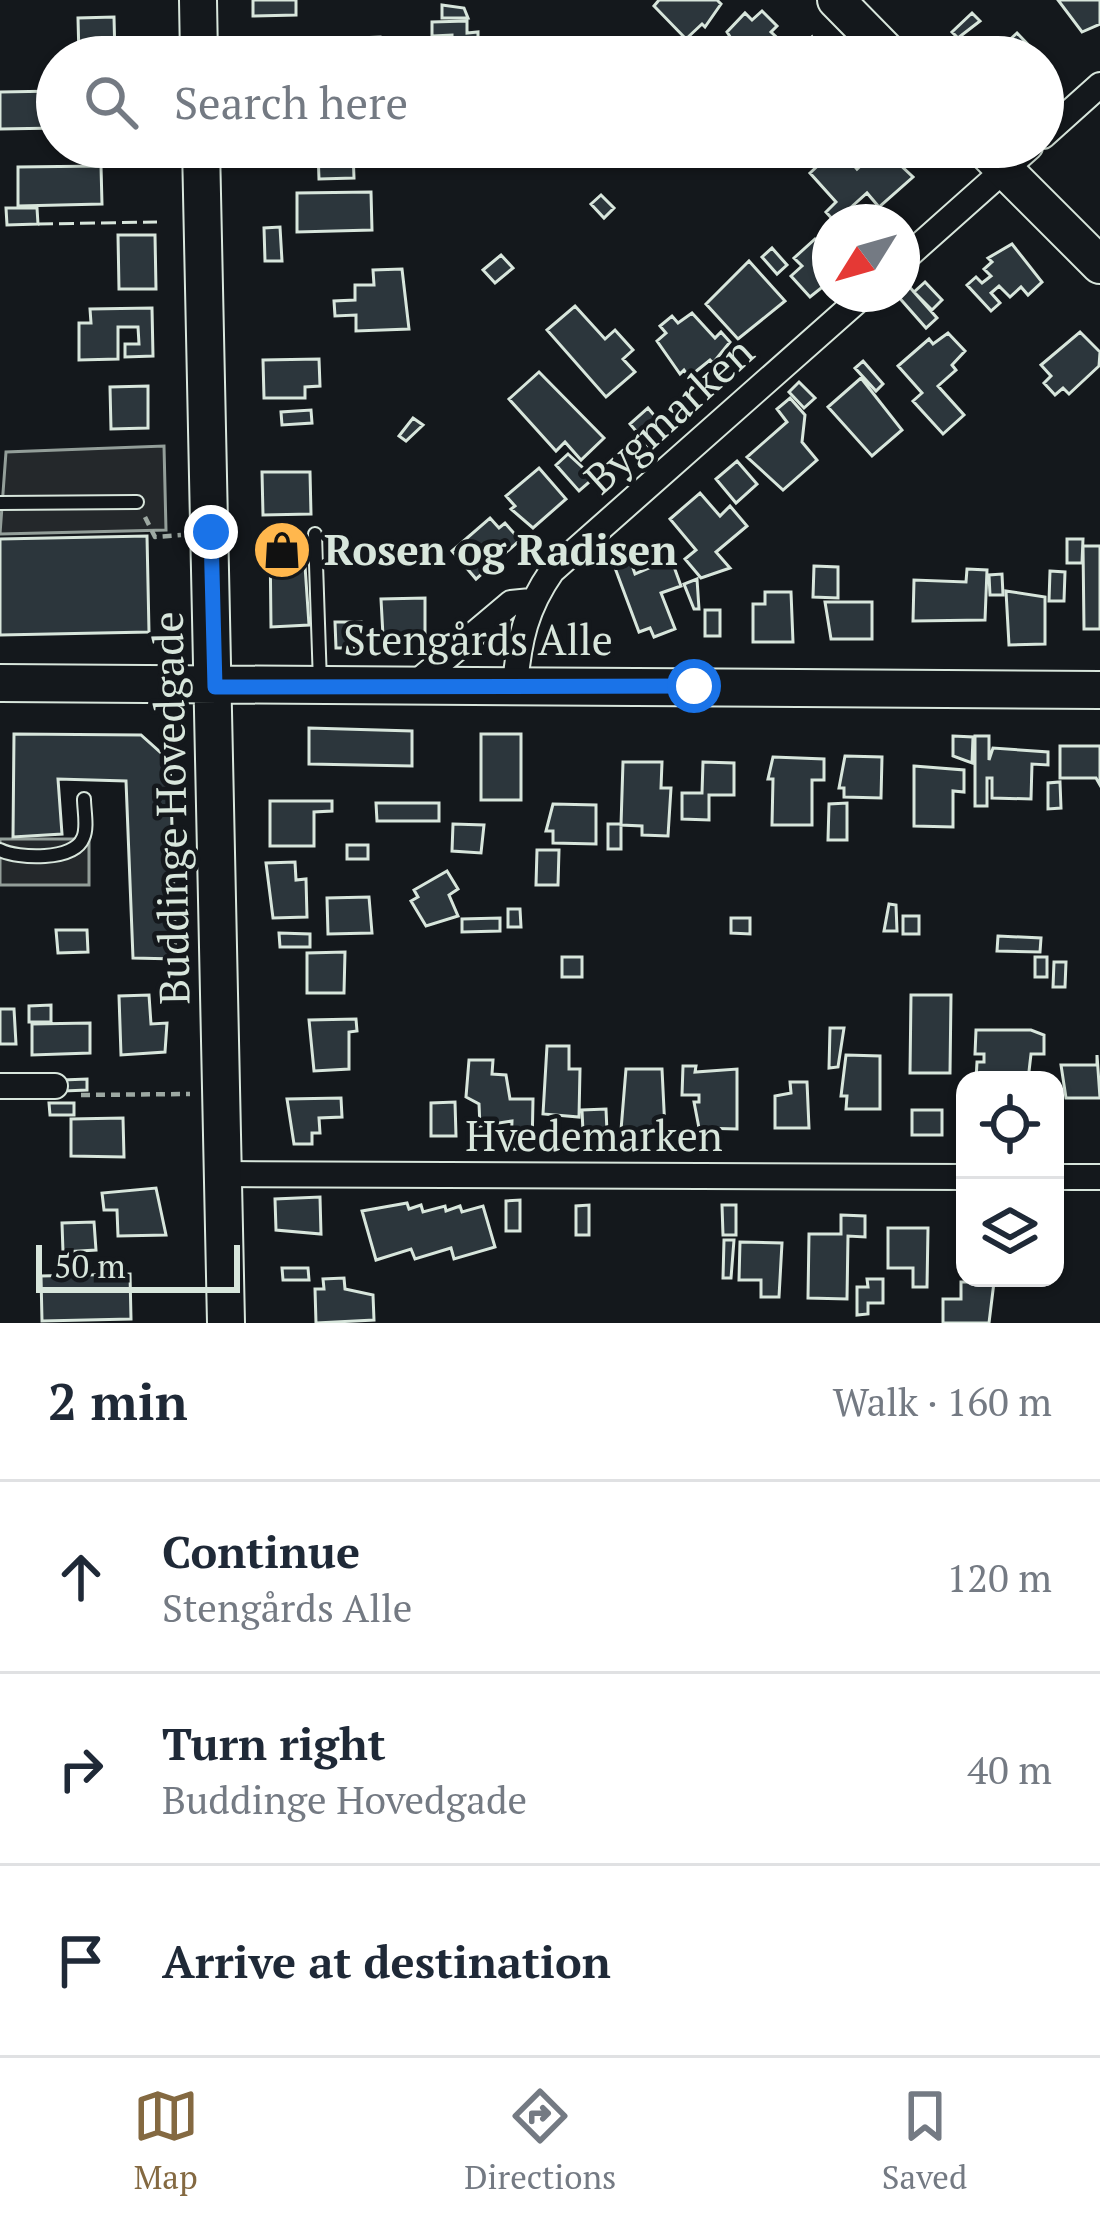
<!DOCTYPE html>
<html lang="en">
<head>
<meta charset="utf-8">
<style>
  body { margin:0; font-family:"PT Serif",serif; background:#f6f6f7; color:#1f2937 }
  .controls { position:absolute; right:36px; bottom:36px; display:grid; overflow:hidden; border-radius:24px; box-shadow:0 3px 9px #0004 }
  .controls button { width:108px; height:108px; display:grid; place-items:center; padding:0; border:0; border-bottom:3px solid #e0e1e3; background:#fff; color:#1f2937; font:60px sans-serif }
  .compass { position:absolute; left:812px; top:204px; width:108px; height:108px; border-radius:50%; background:#fff; box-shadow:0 3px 9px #0004; rotate:233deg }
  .scale { position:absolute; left:36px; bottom:30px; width:204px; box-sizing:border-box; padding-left:12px; border:6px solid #d8e6dc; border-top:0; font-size:33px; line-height:42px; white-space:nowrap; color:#d8e6dc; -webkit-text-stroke:9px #14181c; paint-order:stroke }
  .stop { position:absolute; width:36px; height:36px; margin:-27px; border:9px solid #1a73e8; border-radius:50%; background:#fff }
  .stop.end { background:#1a73e8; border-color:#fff; box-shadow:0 3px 12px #0008 }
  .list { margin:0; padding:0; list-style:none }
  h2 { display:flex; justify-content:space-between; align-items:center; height:156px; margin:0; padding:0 48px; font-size:51px }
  h2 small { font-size:39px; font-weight:400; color:#747a83 }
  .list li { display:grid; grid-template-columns:78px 1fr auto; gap:36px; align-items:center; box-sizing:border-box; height:192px; padding:0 48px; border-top:3px solid #e0e1e3 }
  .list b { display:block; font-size:45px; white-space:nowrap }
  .list p { margin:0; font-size:39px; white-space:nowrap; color:#747a83 }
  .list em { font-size:39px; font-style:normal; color:#747a83 }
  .icon { flex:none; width:66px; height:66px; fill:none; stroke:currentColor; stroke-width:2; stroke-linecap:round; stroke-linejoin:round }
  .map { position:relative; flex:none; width:1100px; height:1323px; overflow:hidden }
  .search { position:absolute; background:#fff; box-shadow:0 3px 9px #0004; left:36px; right:36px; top:36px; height:132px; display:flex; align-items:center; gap:30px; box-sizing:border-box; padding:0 42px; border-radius:66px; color:#747a83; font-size:45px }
  .sheet { height:732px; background:#fff }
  nav { display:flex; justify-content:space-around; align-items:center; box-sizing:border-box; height:168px; border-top:3px solid #e0e1e3; background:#fff; font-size:33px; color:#747a83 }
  nav a { display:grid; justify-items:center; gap:6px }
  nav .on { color:#846941 }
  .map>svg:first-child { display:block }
  .parking { fill:#24282b; stroke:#939e99; stroke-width:3 }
  .building { fill:#2c363c; stroke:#d8e6dc; stroke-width:3 }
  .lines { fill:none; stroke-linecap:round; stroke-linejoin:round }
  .lane-casing { stroke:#d8e6dc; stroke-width:16 }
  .street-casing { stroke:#d8e6dc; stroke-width:28 }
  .secondary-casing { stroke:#d8e6dc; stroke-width:40 }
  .path { stroke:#9da8a2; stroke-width:4.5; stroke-dasharray:9 6; stroke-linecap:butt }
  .lane { stroke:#14181c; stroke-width:12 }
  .street { stroke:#14181c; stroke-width:24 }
  .secondary { stroke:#14181c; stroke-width:36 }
  .fence { stroke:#d8e6dc; stroke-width:3; stroke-dasharray:15 6; stroke-linecap:butt }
  .route { stroke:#1a73e8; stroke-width:15 }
  .labels { text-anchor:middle; stroke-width:9; stroke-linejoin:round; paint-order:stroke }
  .street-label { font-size:42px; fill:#d8e6dc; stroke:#14181c }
  .poi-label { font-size:42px; font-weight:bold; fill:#d8e6dc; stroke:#14181c; text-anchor:start }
</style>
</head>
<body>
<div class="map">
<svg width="1100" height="1323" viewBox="0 0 1100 1323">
  <rect width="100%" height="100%" fill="#14181c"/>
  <path class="parking" d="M164 446 166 530 0 534 6 452Z
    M0 839H89V885H0Z"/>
  <path class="building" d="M253 0H296V15L253 16Z
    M659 0H717L721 4 705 27 702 24 686 39 654 6Z
    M1058 0H1100V24L1082 32Z
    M442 5 464 8 468 18H442Z
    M762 11 777 26 771 32 784 44 771 57H743L727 32 745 13 752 20Z
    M972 13 980 21 958 38 952 32Z
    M114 17 115 57H79L78 18Z
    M467 21V33L478 32V48L452 49V35L432 36V22Z
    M1017 33 1040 57H991Z
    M380 37V57H358V38Z
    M812 37 821 51 816 57H792Z
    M961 38 977 53 973 57H963L953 47Z
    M307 42V57H264V43Z
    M57 91V128L0 129V92Z
    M266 147H309L310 166H266Z
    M838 147 857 169 881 147 913 177 879 207 867 193 848 210 859 222H835L826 212 836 202 810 173Z
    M353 151 354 178 319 179 318 152Z
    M602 151H619V166H602Z
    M101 166 102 204 18 206V167Z
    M371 192 372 230 297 232V193Z
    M601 195 614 208 604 218 591 204Z
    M6 208H37L38 224 7 225Z
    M280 227 282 261H265L264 228Z
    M118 235H155L156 289H119Z
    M815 239 823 247 830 242V281L810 297 791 276 802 266 794 258Z
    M1012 244 1042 282 1028 295 1021 287 1010 297 999 286 991 293 1000 303 991 311 967 285 976 277 982 283 991 276 984 269 992 262 988 258Z
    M772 248 787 265 777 274 762 257Z
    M501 255 513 268 495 283 483 270Z
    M749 261 785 301 738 339 706 304Z
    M402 269 409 329 356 331V315L335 316 334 301 355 300V285H374L373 270Z
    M925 282 942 300 932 310 914 292Z
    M906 283 937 318 926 328 896 294H902Z
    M575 306 605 339 615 330 633 350 623 359 635 372 606 397 547 330Z
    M152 308 153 356 125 357V344H139L138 327H118V359L79 360V323H91L90 309Z
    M692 313 715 338 721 332 730 342 713 363 710 360 689 377 684 370 680 374 657 341 666 333 660 326 672 316 678 323Z
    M1080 332 1100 352 1099 366 1069 394 1063 388 1055 395 1044 383 1051 376 1041 365Z
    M948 333 965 351 952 365 956 370 938 386 964 415 943 434 913 401 922 393 898 366 929 339 933 344Z
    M319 359 320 386 305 387V398H264L263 360Z
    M863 361 883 384 876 391 855 368Z
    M539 372 604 438 581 460 565 442 556 451 509 399Z
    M861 378 902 430 872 456 828 407Z
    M799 382 815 398 804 408 789 392Z
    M148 386V428L111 429 110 387Z
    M790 398 805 415 802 442 817 460 783 490 747 457 787 422 777 409Z
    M648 408 669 433 651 449 630 424Z
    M311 410 312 423 282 425 281 412Z
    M413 418 423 425 406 441 399 436Z
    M568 454 594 478 579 491 556 465Z
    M737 461 757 484 736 503 716 479Z
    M539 468 566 499 533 528 511 509 515 506 506 496Z
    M262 472H310L311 514 263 515Z
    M700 493 720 516 730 506 747 526 716 552 730 568 701 578 685 559 696 550 670 519Z
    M490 518 499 528 505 523 520 540 476 579 452 551Z
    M147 536 149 632 0 635V539Z
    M303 536 309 625 271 627 270 537Z
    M1067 539H1083L1082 563H1067Z
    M1083 546H1100V629H1084Z
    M669 553 681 586 661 593 675 629 654 637 650 628 639 632 615 568 631 562 635 574 649 568 646 562Z
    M814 566 838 567V598L813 597Z
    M967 569 987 570 985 620 913 621 914 580 966 582Z
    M1050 571 1065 572 1064 601H1049Z
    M1002 574 1003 595H990L989 575Z
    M697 579 699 609H694L684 584Z
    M1006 591 1045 597V644L1009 645Z
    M765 592H791L793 642H753V604H765Z
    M425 598V636H383L381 599Z
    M825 602H872V639H831Z
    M705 610H720V636H705Z
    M335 622H361L362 648H336Z
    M309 728 412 731V766L309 764Z
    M14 734 141 735 170 761 176 959 133 958 126 781 58 779 62 834 13 837Z
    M481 734H521V800H481Z
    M953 736 973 737 972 763 953 756Z
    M975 736H989V760L993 748 1048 752V765L1032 764 1031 799 992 798V778H987V806H975Z
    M1060 746H1100V785L1096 778H1060Z
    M845 756 882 757 881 798 844 797V788H839Z
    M773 757 824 759V780H812V825H772L773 779H768Z
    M623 762H662L661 788H671L668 836 642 835V826L621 825Z
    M703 762 734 763V795H709V820L682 819V793H702Z
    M914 766 964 770V792L953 791V827L914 826Z
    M1060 782 1061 808 1048 809V783Z
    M270 801H332V811L314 812V846H270Z
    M376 803H439V821H377Z
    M847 803V840H828L829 804Z
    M553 804 596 805V844L553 843V831H546Z
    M453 824 484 825 481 853 452 851Z
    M608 824H621V849H608Z
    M347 845H368V859H347Z
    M537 850H559L558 885H536Z
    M295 862 296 880 306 879 307 917 273 918 266 863Z
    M447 871 458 889 449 895 458 916 426 926 411 901 418 897 414 890Z
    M369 897 372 933 328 934 327 898Z
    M889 904 896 905 897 931H884Z
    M508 909H520L521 927H508Z
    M903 916H919V934H903Z
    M500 918V931L462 932V919Z
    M731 918H750V934L731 933Z
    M56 930H87L88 952 58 953Z
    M279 933 310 934V947H280Z
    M998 936 1041 938 1040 952 997 951Z
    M345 952 344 993H307V953Z
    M562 957H582V977H562Z
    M1035 957H1047V977H1035Z
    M1054 962H1066L1065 987H1053Z
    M149 995 151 1024 167 1023 165 1052 121 1055 119 996Z
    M911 995H951L950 1073H910Z
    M51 1005V1022H29V1006Z
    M0 1009H14L16 1044H0Z
    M356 1019 357 1031 349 1032V1069L314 1071 309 1020Z
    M90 1023V1053L32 1055V1024Z
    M830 1028H844L838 1067 829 1068Z
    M976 1030H1031L1044 1035V1054H1031L1028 1080H976L977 1062H984V1054H975Z
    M547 1046H569V1069H580L579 1117 543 1114Z
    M846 1055 880 1056V1109H846L847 1096H841Z
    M1097 1055 1100 1098H1066L1061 1065H1097Z
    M469 1060H493L492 1074 506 1075 510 1099H533L532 1150 511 1149 512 1121 480 1126 479 1104 466 1097Z
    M683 1066H696L695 1072 737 1069V1129L699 1128 694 1102H699V1095H682Z
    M626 1069H662L665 1130H621Z
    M87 1079V1090L64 1091 63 1080Z
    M790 1082H807L809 1128H775V1096L791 1093Z
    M341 1098 342 1117 319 1118 320 1133H312V1144H294L287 1099Z
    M455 1102 456 1136H431V1103Z
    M49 1103H74V1115H50Z
    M606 1109 607 1132H583L582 1110Z
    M912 1110H942V1135H912Z
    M123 1118 124 1157 71 1156V1119Z
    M156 1188 166 1235 118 1236 117 1210H104L102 1193Z
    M320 1197 321 1234 276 1230 275 1199Z
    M520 1200V1231H506V1201Z
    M407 1203 409 1209 421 1205 423 1212 445 1206 446 1211 460 1206 462 1212 483 1206 495 1247 454 1259 451 1248 415 1259 411 1249 376 1260 362 1211Z
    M589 1205V1235H576V1206Z
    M722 1205H736V1235H723Z
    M841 1215 865 1216V1237L848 1236 847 1299 808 1298 809 1234H841Z
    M94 1222 96 1250 63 1252 62 1223Z
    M888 1228H928L927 1287H913V1268H888Z
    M724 1240H734L731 1278H723Z
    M740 1242 782 1243 779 1297H761V1280H739Z
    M282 1268H308L309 1280H283Z
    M130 1274 131 1319 42 1321 41 1276Z
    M344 1278 345 1289 373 1295 374 1320 316 1323 315 1289H324L323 1279Z
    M867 1279H883V1303H868V1314L857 1315V1287H868Z
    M961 1282H994L989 1323H943V1299H961Z"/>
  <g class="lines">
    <defs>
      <path id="lane" d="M0 503 137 502
        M315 534 320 683
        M0 850C18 859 74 861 83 838 88 828 84 810 84 799"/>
      <path id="street" d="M1043 136 1100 85
        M902 261 1030 147
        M416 683 511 603 531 601
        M515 685C519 640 526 608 552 571L865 294
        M0 1086H55
        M223 1174 965 1177
        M1055 1177H1100"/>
      <path id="secondary" d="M198 0 199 57
        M836 0 892 57
        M201 147 226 1323
        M982 147 1100 265
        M0 683 1100 690"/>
    </defs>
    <use href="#lane" class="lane-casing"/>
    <use href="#street" class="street-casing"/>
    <use href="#secondary" class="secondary-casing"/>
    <path class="path" d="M145 517 155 537 181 535
      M81 1095 190 1094"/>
    <use href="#lane" class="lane"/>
    <use href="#street" class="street"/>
    <use href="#secondary" class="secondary"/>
    <path class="fence" d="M38 224 157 222"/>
  </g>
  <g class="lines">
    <path class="route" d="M211 532 215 687 694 686"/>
  </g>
  <defs>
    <symbol id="shop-disc" viewBox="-11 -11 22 22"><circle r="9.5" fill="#ffb74d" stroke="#14181c"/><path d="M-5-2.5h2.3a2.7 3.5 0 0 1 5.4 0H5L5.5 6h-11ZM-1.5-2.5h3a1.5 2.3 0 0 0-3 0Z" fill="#111"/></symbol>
  </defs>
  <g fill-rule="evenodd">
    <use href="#shop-disc" x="249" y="517" width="66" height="66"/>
  </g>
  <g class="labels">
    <g class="street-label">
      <text transform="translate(669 415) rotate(-42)" y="15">Bygmarken</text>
      <text x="478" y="655">Stengårds Alle</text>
      <text transform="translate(171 808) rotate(-91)" y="15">Buddinge Hovedgade</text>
      <text x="594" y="1151">Hvedemarken</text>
    </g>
    <g class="poi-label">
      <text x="324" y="565">Rosen og Radisen</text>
    </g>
  </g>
</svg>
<div class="controls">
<button><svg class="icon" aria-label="locate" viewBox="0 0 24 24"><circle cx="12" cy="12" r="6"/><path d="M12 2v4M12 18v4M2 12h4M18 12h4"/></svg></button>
<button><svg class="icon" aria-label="layers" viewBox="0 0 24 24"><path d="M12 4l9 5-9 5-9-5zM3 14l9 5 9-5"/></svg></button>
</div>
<svg class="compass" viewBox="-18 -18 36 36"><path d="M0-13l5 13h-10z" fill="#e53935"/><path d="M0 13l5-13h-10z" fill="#747a83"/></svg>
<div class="scale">50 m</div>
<div class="stop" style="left:694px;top:686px"></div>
<div class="stop end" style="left:211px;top:532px"></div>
<div class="search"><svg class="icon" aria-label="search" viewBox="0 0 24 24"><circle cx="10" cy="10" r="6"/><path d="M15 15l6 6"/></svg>Search here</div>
</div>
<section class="sheet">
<h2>2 min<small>Walk · 160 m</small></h2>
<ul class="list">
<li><svg class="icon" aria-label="ahead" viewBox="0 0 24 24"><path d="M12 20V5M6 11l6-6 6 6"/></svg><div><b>Continue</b><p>Stengårds Alle</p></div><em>120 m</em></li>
<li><svg class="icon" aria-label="right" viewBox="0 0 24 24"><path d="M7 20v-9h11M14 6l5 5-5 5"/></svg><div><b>Turn right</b><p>Buddinge Hovedgade</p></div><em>40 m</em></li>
<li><svg class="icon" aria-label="arrive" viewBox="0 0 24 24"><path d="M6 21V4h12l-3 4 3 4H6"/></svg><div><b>Arrive at destination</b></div></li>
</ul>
</section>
<nav>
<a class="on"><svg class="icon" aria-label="map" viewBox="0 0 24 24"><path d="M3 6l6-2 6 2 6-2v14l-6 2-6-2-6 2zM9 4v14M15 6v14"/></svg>Map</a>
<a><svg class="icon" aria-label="directions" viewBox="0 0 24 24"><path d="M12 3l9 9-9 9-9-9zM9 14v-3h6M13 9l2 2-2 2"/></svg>Directions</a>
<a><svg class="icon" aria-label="saved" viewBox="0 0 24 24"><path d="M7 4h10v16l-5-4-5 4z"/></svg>Saved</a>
</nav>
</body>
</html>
